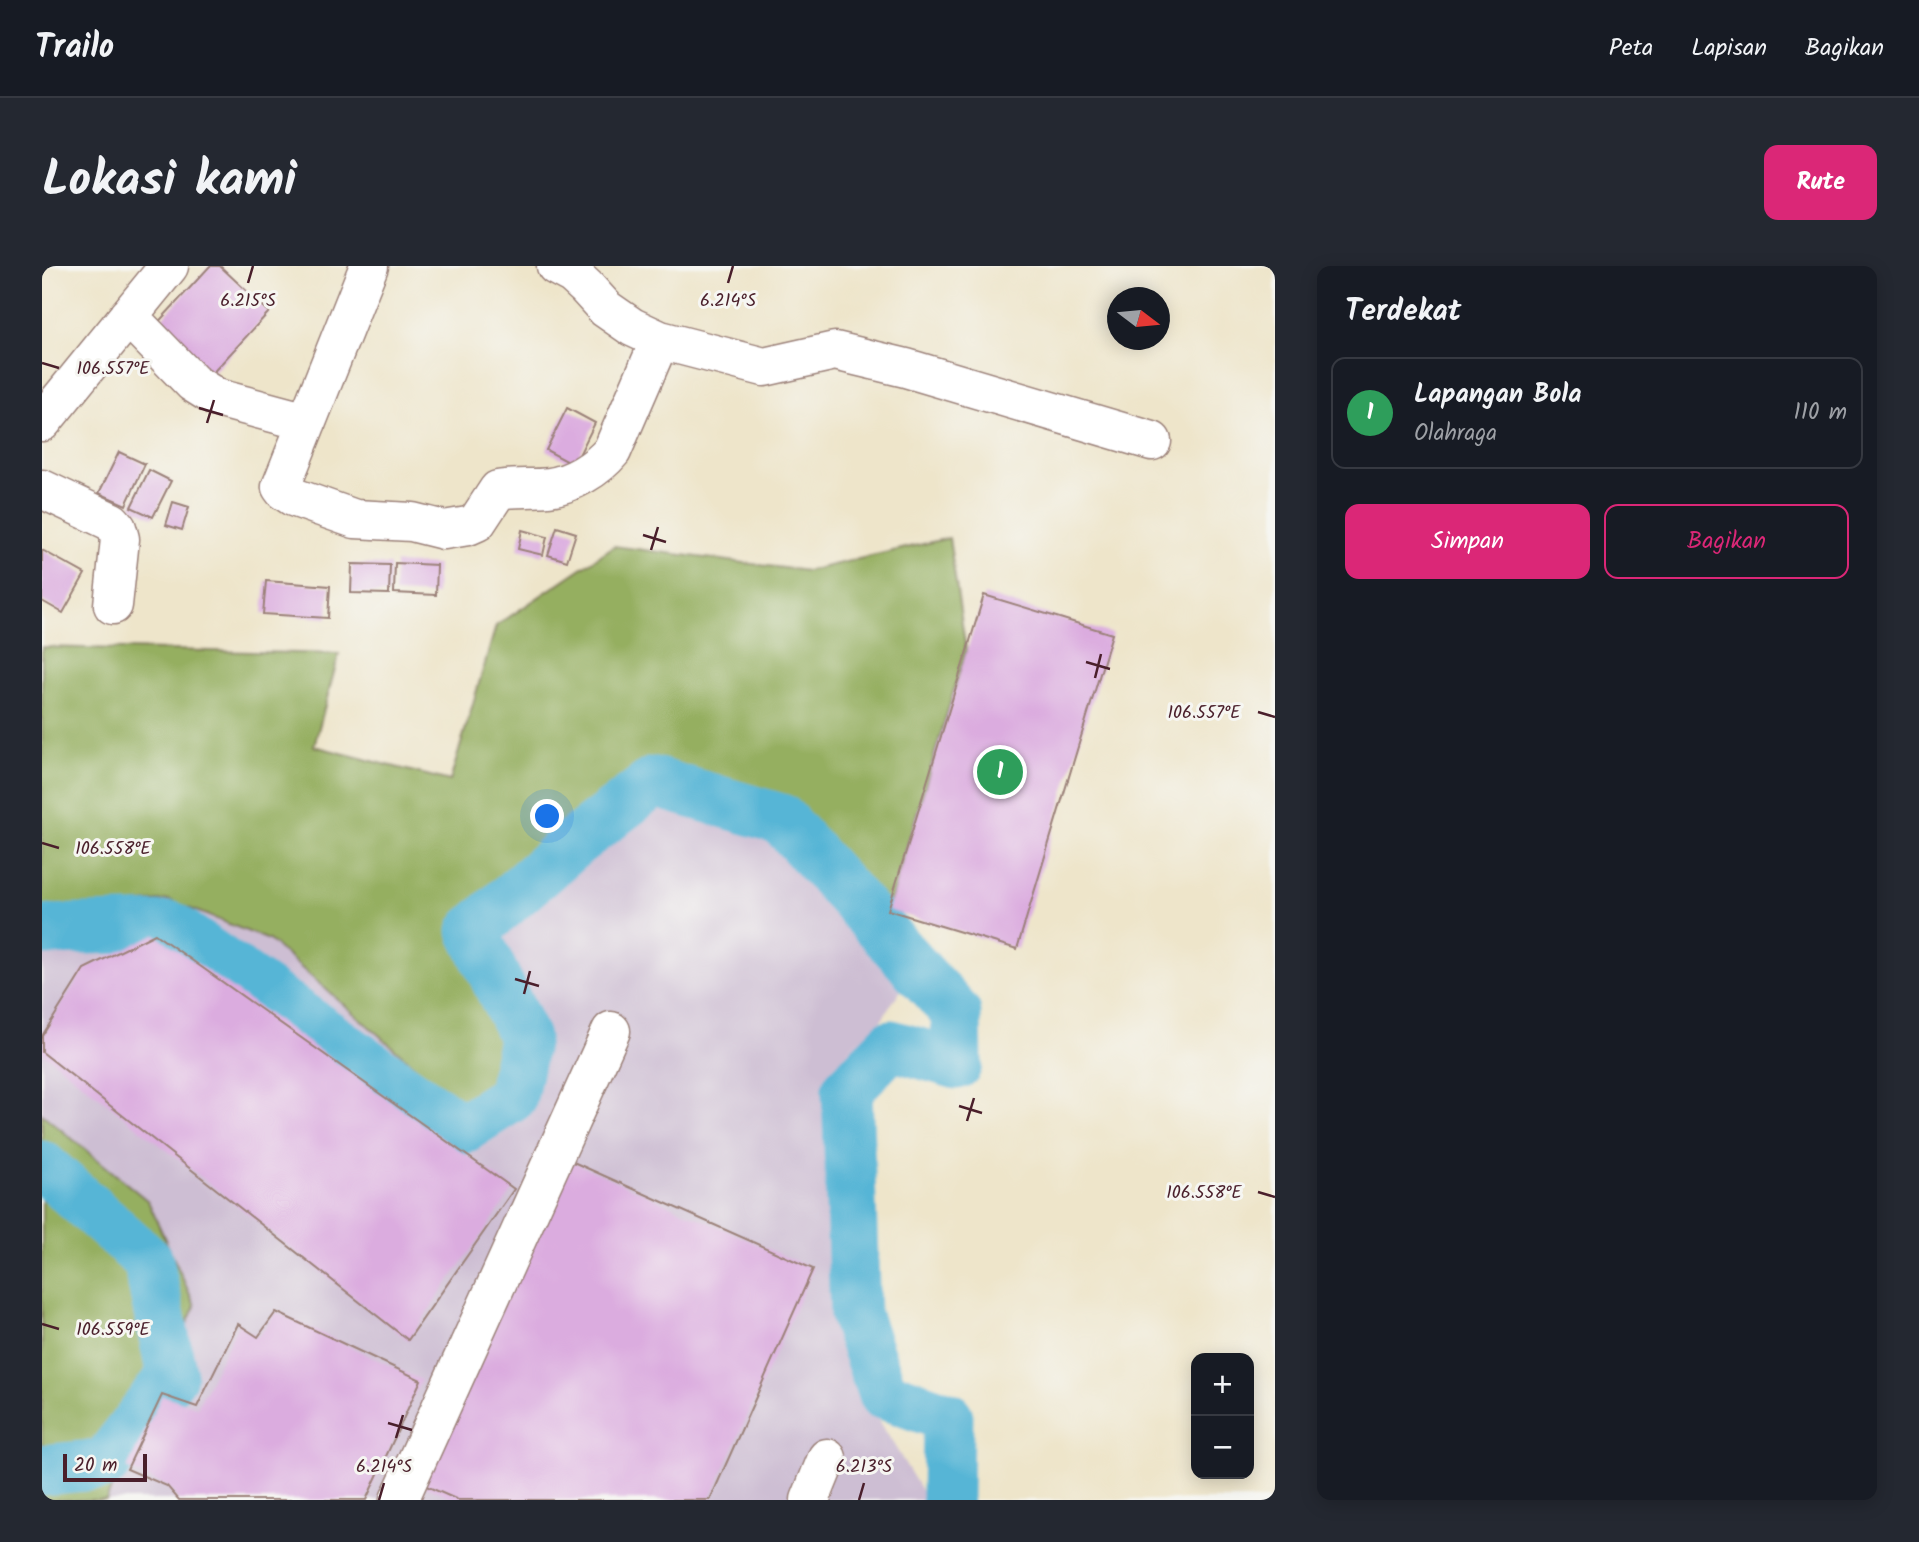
<!DOCTYPE html>
<html lang="id">
<head>
<meta charset="utf-8">
<style>
  body { margin:0; font-family:Kalam,sans-serif; background:#242831; color:#f1f3f6 }
  .controls { position:absolute; right:21px; bottom:21px; display:grid; overflow:hidden; border-radius:14px; box-shadow:0 4px 18px #0003 }
  .controls button { width:63px; height:63px; display:grid; place-items:center; padding:0; border:0; border-bottom:2px solid #363941; background:#171b24; color:#f1f3f6; font:35px sans-serif }
  .compass { position:absolute; left:1065px; top:21px; width:63px; height:63px; border-radius:50%; background:#171b24; box-shadow:0 4px 18px #0003; rotate:106deg }
  .scale { position:absolute; left:21px; bottom:18px; width:84px; box-sizing:border-box; padding-left:7px; border:4px solid #4a1f2b; border-top:0; font-size:19px; line-height:24px; white-space:nowrap; color:#4a1f2b; -webkit-text-stroke:5px #f6f6f2; paint-order:stroke }
  .you { position:absolute; left:506px; top:551px; width:24px; height:24px; margin:-18px; border:5px solid #fff; border-radius:50%; background:#1a73e8; box-shadow:0 0 0 10px #1a73e833 }
  .badge { display:grid; place-items:center; width:46px; height:46px; border-radius:50%; background:#db2777; color:#fff; font-size:23px; font-weight:700 }
  .pin { position:absolute; translate:-50% -50%; border:4px solid #fff; box-shadow:0 2px 7px #0006 }
  .list { margin:0; padding:0; list-style:none }
  h2 { display:flex; justify-content:space-between; align-items:center; height:91px; margin:0; padding:0 28px; font-size:30px }
  h2 small { font-size:23px; font-weight:400; color:#9ea1a6 }
  .list li { display:grid; grid-template-columns:46px 1fr auto; gap:21px; align-items:center; box-sizing:border-box; height:112px; margin:0 14px 14px; padding:0 14px; border:2px solid #363941; border-radius:14px }
  .list b { display:block; font-size:26px; white-space:nowrap }
  .list p { margin:0; font-size:23px; white-space:nowrap; color:#9ea1a6 }
  .list em { font-size:23px; font-style:normal; color:#9ea1a6 }
  .actions { display:flex; gap:14px; padding:21px 28px }
  .actions a { flex:1; padding:16px 0; border:2px solid #db2777; border-radius:14px; text-align:center; font-size:24px; color:#db2777 }
  .actions .main { background:#db2777; color:#fff }
  .map { position:relative; flex:none; width:1233px; height:1234px; overflow:hidden; border-radius:14px }
  header { display:flex; align-items:center; gap:42px; box-sizing:border-box; height:98px; padding:0 35px; background:#171b24; border-bottom:2px solid #363941 }
  header strong { font-size:33px }
  nav { display:flex; gap:38px; margin-inline-start:auto; font-size:24px }
  .intro { display:flex; align-items:center; justify-content:space-between; box-sizing:border-box; height:168px; padding:0 42px }
  h1 { margin:0; font-size:49px }
  .button { padding:18px 32px; border-radius:14px; background:#db2777; color:#fff; font-size:24px; font-weight:700 }
  main { display:flex; gap:42px; padding:0 42px }
  aside { flex:1; background:#171b24; border-radius:14px; box-shadow:0 4px 18px #0003 }
  .map>svg:first-child { display:block }
  .industrial { fill:#cdbed3 }
  .forest { fill:#95af61; stroke:#706746; stroke-width:2 }
  .lines { fill:none; stroke-linecap:round; stroke-linejoin:round }
  .river { stroke:#57b5d6; stroke-width:51 }
  .building { fill:#dbacdf }
  .minor-casing { stroke:#9c827a; stroke-width:41 }
  .minor { stroke:#fff; stroke-width:38 }
  .ticks { fill:none; stroke:#4a1f2b; stroke-width:2.5 }
  .ticks-label { font-size:18px; text-anchor:middle; fill:#4a1f2b; stroke:#f6f6f2; stroke-width:6; stroke-linejoin:round; paint-order:stroke }
</style>
</head>
<body>
<header>
<strong>Trailo</strong>
<nav><a>Peta</a><a>Lapisan</a><a>Bagikan</a></nav>
</header>
<div class="intro"><h1>Lokasi kami</h1><a class="button">Rute</a></div>
<main>
<div class="map">
<svg width="1233" height="1234" viewBox="0 0 1233 1234">
  <rect width="100%" height="100%" fill="#f6f6f2"/>
  <filter id="ink" filterUnits="userSpaceOnUse"><feTurbulence type="fractalNoise" baseFrequency=".0143" numOctaves="2"/><feDisplacementMap in="SourceGraphic" scale="14" xChannelSelector="R" yChannelSelector="G"/><feConvolveMatrix kernelMatrix="1 2 1 2 8 2 1 2 1" color-interpolation-filters="sRGB"/></filter>
  <filter id="wash" filterUnits="userSpaceOnUse"><feTurbulence type="fractalNoise" baseFrequency=".00686" numOctaves="4" result="noise"/><feDisplacementMap in="SourceGraphic" scale="28" xChannelSelector="R" yChannelSelector="G"/><feGaussianBlur stdDeviation="1.57" result="paint"/><feColorMatrix in="noise" values="0 0 0 0 0 0 0 0 0 0 0 0 0 0 0 0 0 1.4 0 .05"/><feComposite in="paint" operator="in"/></filter>
  <g filter="url(#wash)">
    <rect width="100%" height="100%" fill="#eee5ca"/>
    <path class="industrial" d="M614 497 710 527 870 706 792 828 805 1101 885 1234H64L153 1040 106 935 0 848V648L127 634 227 674 442 860 495 824 455 690 475 598Z"/>
    <path class="forest" d="M907 272 924 384 838 670 710 527 614 497 475 598 455 690 496 824 442 860 227 674 127 634 0 648V381L297 388 272 480 408 515 454 360 572 280 765 305Z
      M0 848 106 935 153 1040 64 1234H0Z"/>
    <g class="lines">
      <path class="river" d="M0 664 130 661 420 863 470 831 482 772 431 665 533 576 612 516 739 553 914 747 915 798 849 779 805 824 813 1048 841 1128 906 1151 905 1234
        M0 900 106 994 130 1109 63 1198 0 1204"/>
    </g>
    <g id="blocks">
      <path class="building" d="M168 0H178L227 46 164 114 110 63Z
        M525 142 553 157 532 199 504 184Z
        M77 186 103 198 84 239 57 227Z
        M107 204 129 215 111 251 89 241Z
        M131 236 147 241 140 264 124 259Z
        M515 261 534 267 525 295 506 289Z
        M480 264 505 271 501 289 476 283Z
        M0 284 43 308 21 347 0 335Z
        M353 297 395 299 394 329 352 327Z
        M310 298 348 299 347 328 309 327Z
        M224 315 288 320 286 352 221 348Z
        M942 329 1070 368 975 683 846 644Z
        M113 668 472 923 366 1074 0 786V770L42 703Z
        M520 891 771 1003 668 1234H416L375 1216Z
        M234 1046 379 1114 324 1234H137L125 1220 85 1203 120 1129 155 1141 196 1058 216 1071Z"/>
    </g>
  </g>
  <g filter="url(#ink)">
    <use href="#blocks" fill-opacity="0" stroke="#9c827a" stroke-width="2"/>
    <g class="lines">
      <defs>
        <path id="minor" d="M327 0 239 221 242 225 251 231 313 253 370 256 402 264 426 260 435 256 456 224C473 221 490 223 507 221 530 218 555 203 570 185L618 74
          M514 0 531 9 544 21 564 43 590 61 618 74 722 101 793 85 864 102 1110 175
          M86 50 151 117 175 132 265 156
          M0 156 127 0
          M0 223 70 256 75 262 78 273 71 339
          M357 1234 569 765
          M768 1234 785 1192"/>
      </defs>
      <use href="#minor" class="minor-casing"/>
      <use href="#minor" class="minor"/>
    </g>
  </g>
  <path class="ticks" d="M206 17 211 0M686 17 691 0M0 97 17 102M157 142 181 149M165 157 172 134M601 269 624 276M609 284 616 261M1044 396 1068 403M1053 412 1059 388M1216 446 1233 451M0 577 17 582M473 713 497 720M482 728 488 705M917 840 940 847M925 855 932 832M1216 926 1233 931M0 1058 17 1063M346 1157 370 1164M354 1172 361 1149M337 1234 342 1217M817 1234 822 1217"/>
  <g class="ticks-label">
    <text x="206" y="40">6.215°S</text>
    <text x="686" y="40">6.214°S</text>
    <text x="71" y="108">106.557°E</text>
    <text x="1162" y="452">106.557°E</text>
    <text x="71" y="588">106.558°E</text>
    <text x="1162" y="932">106.558°E</text>
    <text x="71" y="1069">106.559°E</text>
    <text x="342" y="1206">6.214°S</text>
    <text x="822" y="1206">6.213°S</text>
  </g>
</svg>
<div class="controls">
<button>+</button>
<button>−</button>
</div>
<svg class="compass" viewBox="-18 -18 36 36"><path d="M0-13l5 13h-10z" fill="#e53935"/><path d="M0 13l5-13h-10z" fill="#9ea1a6"/></svg>
<div class="scale">20 m</div>
<div class="you"></div>
<div class="pin badge" style="left:958px;top:506px;background:#2e9e5b">1</div>
</div>
<aside>
<h2>Terdekat<small></small></h2>
<ul class="list">
<li><span class="badge" style="background:#2e9e5b">1</span><div><b>Lapangan Bola</b><p>Olahraga</p></div><em>110 m</em></li>
</ul>
<div class="actions"><a class="main">Simpan</a><a>Bagikan</a></div>
</aside>
</main>
</body>
</html>
